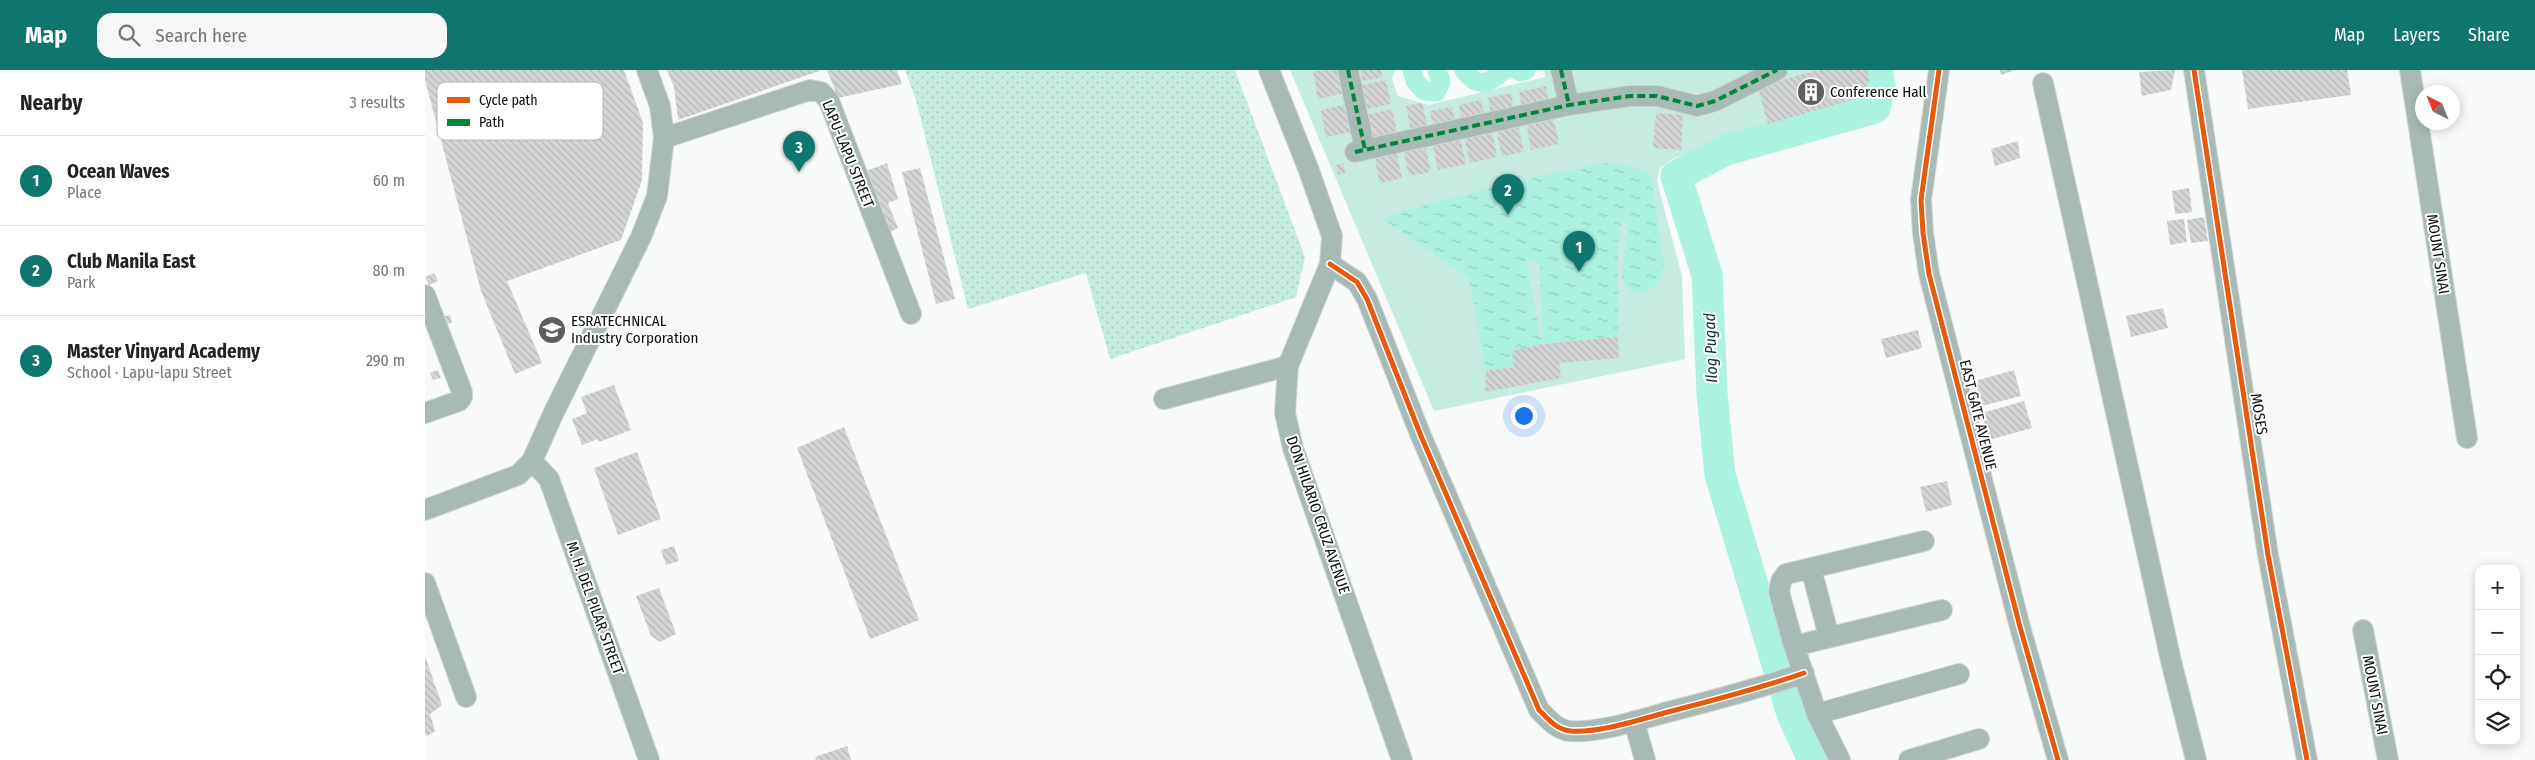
<!DOCTYPE html>
<html lang="en">
<head>
<meta charset="utf-8">
<style>
  body { margin:0; font-family:"Fira Sans Condensed",sans-serif; background:#f6f6f6; color:#222 }
  .controls { position:absolute; right:15px; bottom:15px; display:grid; overflow:hidden; border-radius:10px; box-shadow:0 2px 12px #0003 }
  .controls button { width:45px; height:45px; display:grid; place-items:center; padding:0; border:0; border-bottom:1px solid #e0e0e0; background:#fff; color:#222; font:25px sans-serif }
  .compass { position:absolute; left:1990px; top:15px; width:45px; height:45px; border-radius:50%; background:#fff; box-shadow:0 2px 12px #0003; rotate:317deg }
  .you { position:absolute; left:1098px; top:345px; width:18px; height:18px; margin:-12px; border:4px solid #fff; border-radius:50%; background:#1a73e8; box-shadow:0 0 0 8px #1a73e833 }
  .badge { display:grid; place-items:center; width:32px; height:32px; border-radius:50%; background:#0f766e; color:#fff; font-size:16px; font-weight:700 }
  .pin { position:absolute; translate:-50% -41px; filter:drop-shadow(0 1px 2px #0008) }
  .pin::after { content:''; position:absolute; top:26px; width:18px; height:15px; background:inherit; clip-path:polygon(0 0,100% 0,50% 100%) }
  .list { margin:0; padding:0; list-style:none }
  h2 { display:flex; justify-content:space-between; align-items:center; height:65px; margin:0; padding:0 20px; font-size:21px }
  h2 small { font-size:16px; font-weight:400; color:#767676 }
  .list li { display:grid; grid-template-columns:32px 1fr auto; gap:15px; align-items:center; box-sizing:border-box; height:90px; padding:0 20px; border-top:1px solid #e0e0e0 }
  .list b { display:block; font-size:19px; white-space:nowrap }
  .list p { margin:0; font-size:16px; white-space:nowrap; color:#767676 }
  .list em { font-size:16px; font-style:normal; color:#767676 }
  .icon { flex:none; width:28px; height:28px; fill:none; stroke:currentColor; stroke-width:2; stroke-linecap:round; stroke-linejoin:round }
  .map { position:relative; flex:none; width:2110px; height:690px; overflow:hidden }
  header { display:flex; align-items:center; gap:30px; box-sizing:border-box; height:70px; padding:0 25px; background:#0f766e; color:#fff }
  header strong { font-size:24px }
  nav { display:flex; gap:28px; margin-inline-start:auto; font-size:18px }
  .search { width:350px; height:45px; background:#f6f6f6; display:flex; align-items:center; gap:12px; box-sizing:border-box; padding:0 18px; border-radius:15px; color:#767676; font-size:19px }
  main { display:flex }
  aside { flex:1; background:#fff }
  .map>svg:first-child { display:block }
  .grass { fill:url(#grass-dots) }
  .green { fill:#c6ebe1 }
  .water { fill:url(#water-ripples) }
  .lines { fill:none; stroke-linecap:round; stroke-linejoin:round }
  .canal { stroke:#abf2e0; stroke-width:19 }
  .river { stroke:#abf2e0; stroke-width:31 }
  .building { fill:url(#building-back-hatch) }
  .minor-casing { stroke:#d2d4d3; stroke-width:22 }
  .minor { stroke:#a8bab6; stroke-width:20 }
  .quiet { stroke:#00873e; stroke-width:4; stroke-dasharray:8 4; stroke-linecap:butt }
  .cycleway-casing { stroke:#fff; stroke-width:8 }
  .cycleway { stroke:#e8590c; stroke-width:5 }
  .labels { text-anchor:middle; stroke-width:4; stroke-linejoin:round; paint-order:stroke }
  .poi-label { font-size:15px; fill:#0b0c0c; stroke:#fff; text-anchor:start }
  .street-label { font-size:15px; fill:#0b0c0c; stroke:#fff }
  .water-label { font-size:16px; font-style:italic; fill:#04362c; stroke:#fff }
  .key { fill:#fff; stroke:#b6b6b6; stroke-width:1 }
  .key-label { font-size:14px; fill:#0b0c0c }
</style>
</head>
<body>
<header>
<strong>Map</strong>
<div class="search"><svg class="icon" aria-label="search" viewBox="0 0 24 24"><circle cx="10" cy="10" r="6"/><path d="M15 15l6 6"/></svg>Search here</div>
<nav><a>Map</a><a>Layers</a><a>Share</a></nav>
</header>
<main>
<aside>
<h2>Nearby<small>3 results</small></h2>
<ul class="list">
<li><span class="badge">1</span><div><b>Ocean Waves</b><p>Place</p></div><em>60 m</em></li>
<li><span class="badge">2</span><div><b>Club Manila East</b><p>Park</p></div><em>80 m</em></li>
<li><span class="badge">3</span><div><b>Master Vinyard Academy</b><p>School · Lapu-lapu Street</p></div><em>290 m</em></li>
</ul>
</aside>
<div class="map">
<svg width="2110" height="690" viewBox="0 0 2110 690">
  <defs>
    <pattern id="grass-dots" width="8" height="8" patternUnits="userSpaceOnUse" patternTransform="scale(1.25)"><rect width="8" height="8" fill="#c6ebe1"/><path d="M2 2h.1M6 6h.1" fill="none" stroke="#a9c8c0" stroke-width="1.8" stroke-linecap="round"/></pattern>
    <pattern id="water-ripples" width="26" height="14" patternUnits="userSpaceOnUse" patternTransform="scale(1.25)"><rect width="26" height="14" fill="#abf2e0"/><path d="M2 4q2-2 4 0t4 0M15 11q2-2 4 0t4 0" fill="none" stroke="#92cebf"/></pattern>
    <pattern id="building-back-hatch" width="6" height="6" patternUnits="userSpaceOnUse" patternTransform="scale(1.25)"><rect width="6" height="6" fill="#d4d6d5"/><path d="M-1 5l2 2M0 0l6 6M5-1l2 2" fill="none" stroke="#b5b6b6"/></pattern>
  </defs>
  <rect width="100%" height="100%" fill="#f8faf9"/>
  <path class="grass" d="M480 0H810L880 187 871 227 685 289 661 203 543 239 491 30Z"/>
  <path class="green" d="M865 0H970L967 9 973 26 1004 35 1120 7 1119 0H1445L1448 11 1437 28 1249 88 1235 98 1232 111 1257 206 1260 289 1009 341Z"/>
  <path class="water" d="M1186 92 1225 102 1239 195C1234 215 1227 225 1205 222L1197 209 1203 149 1196 154 1193 183V267L1118 274 1115 195 1100 186 1117 274 1088 281 1089 297 1061 301 1044 208 958 149 984 139 1092 111Z"/>
  <g class="lines">
    <path class="canal" d="M987 0 990 11 999 21 1011 22 1016 12 1012 0
      M1039 0C1053 19 1064 14 1079 0
      M1092 0 1096 2 1101 0"/>
    <path class="river" d="M1388 690 1367 644 1295 405 1287 324 1282 205 1251 106 1301 80 1450 38 1455 15 1452 0"/>
  </g>
  <path class="building" d="M0 0H199L218 53 217 110 196 170 82 211 117 293 90 304 56 221 0 10Z
    M242 0H397L253 50 249 17Z
    M402 0H472L477 14 413 28Z
    M915 0 920 23 893 29 888 1Z
    M935 0H956L957 7 938 11Z
    M1393 0H1442L1445 10 1434 28 1343 54 1333 17Z
    M1575 0H1591L1576 5Z
    M1750 0 1746 20 1717 26 1714 2Z
    M1817 0H1922L1926 25 1823 39Z
    M961 10 966 34 938 40 933 16Z
    M1121 16 1124 32 1097 38 1094 22Z
    M1086 23 1089 39 1066 44 1063 28Z
    M1056 30 1060 46 1037 51 1034 35Z
    M997 33 1003 58 986 62 981 36Z
    M922 34 927 62 901 67 896 40Z
    M1027 37 1030 52 1008 57 1005 41Z
    M967 39 973 65 945 71 940 45Z
    M1231 43 1258 45 1256 80 1228 78Z
    M1128 47 1134 74 1106 80 1101 52Z
    M1093 54 1099 82 1077 86 1071 59Z
    M1067 60 1072 87 1045 93 1039 66Z
    M1035 66 1041 94 1013 100 1007 72Z
    M1593 71 1595 88 1570 96 1566 79Z
    M1000 74 1006 102 984 106 978 79Z
    M971 80 977 108 955 113 949 85Z
    M462 93 473 129 463 133 473 158 465 162 441 101Z
    M918 93 921 102 913 105 911 95Z
    M495 98 530 229 511 234 477 102Z
    M1764 118 1767 142 1750 144 1747 121Z
    M1779 147 1783 171 1766 173 1762 150Z
    M1759 149 1762 172 1745 175 1742 151Z
    M9 203 13 211 4 215 0 207Z
    M1738 238 1743 258 1706 267 1701 246Z
    M25 245 27 253 18 255 16 247Z
    M1493 260 1497 278 1461 288 1456 269Z
    M1193 267 1194 288 1134 293 1136 308 1060 322 1061 301 1089 297 1087 281 1118 274Z
    M13 300 16 308 8 310 5 303Z
    M1589 300 1596 326 1557 336 1550 311Z
    M189 315 206 360 174 372 173 369 157 375 147 349 162 343 156 327Z
    M1599 331 1607 358 1564 370 1557 343Z
    M419 357 494 550 445 569 372 378Z
    M212 382 236 449 193 465 169 398Z
    M1522 411 1527 435 1501 442 1495 417Z
    M249 476 254 491 241 495 236 480Z
    M234 518 251 564 235 572 226 566 211 526Z
    M0 586 17 635 5 644 10 661 2 666 0 663Z
    M422 676 426 690H391L390 687Z"/>
  <g class="lines">
    <defs>
      <path id="minor" d="M844 0 883 98 907 166 905 194 863 296 860 343 868 378 977 690
        M923 0 940 80
        M1136 0 1144 35
        M1514 0 1496 130 1498 163 1504 204 1595 557 1633 690
        M1769 0 1843 485 1882 690
        M1985 0 2042 368
        M1618 13 1746 591 1771 690
        M239 68 385 20 396 22 404 31 486 244
        M930 82 1144 35 1205 26H1232L1272 36 1290 31 1352 0
        M905 194 932 212 942 229 996 366 1114 640C1122 648 1132 660 1145 661 1173 663 1211 651 1239 643 1286 631 1333 619 1379 603
        M0 225 37 322V327L34 331 0 343
        M739 329 863 296
        M107 391 124 409 224 690
        M0 440 93 405 107 391 129 342 216 167 232 126 239 68 235 36 222 0
        M1386 498 1404 567
        M0 513 41 627
        M1938 560 1963 690
        M1369 576 1517 540
        M1392 644 1534 604
        M1209 651 1220 690
        M1415 690 1392 644 1369 576 1354 522 1356 511 1361 504 1499 471
        M1484 690 1554 669"/>
    </defs>
    <use href="#minor" class="minor-casing"/>
    <use href="#minor" class="minor"/>
    <path class="quiet" d="M923 0 940 80
      M1136 0 1144 35
      M930 82 1144 35 1205 26H1232L1272 36 1290 31 1352 0"/>
    <defs>
      <path id="cycleway" d="M1514 0 1496 130 1498 163 1504 204 1595 557 1633 690
        M1769 0 1843 485 1882 690
        M905 194 932 212 942 229 996 366 1114 640C1122 648 1132 660 1145 661 1173 663 1211 651 1239 643 1286 631 1333 619 1379 603"/>
    </defs>
    <use href="#cycleway" class="cycleway-casing"/>
    <use href="#cycleway" class="cycleway"/>
  </g>
  <defs>
    <symbol id="building-disc" viewBox="-11 -11 22 22"><circle r="9.5" fill="#5e5f5f" stroke="#fff"/><path d="M-4-6H4V6H1V3H-1V6H-4ZM-2.5-4.3h1.7v1.8h-1.7ZM.8-4.3h1.7v1.8H.8ZM-2.5-1h1.7V.8h-1.7ZM.8-1h1.7V.8H.8Z" fill="#fff"/></symbol>
    <symbol id="school-disc" viewBox="-11 -11 22 22"><circle r="9.5" fill="#5e5f5f" stroke="#fff"/><path d="M0-5L7-2L0 1L-7-2ZM-4 1L0 2.5L4 1V4Q0 6-4 4Z" fill="#fff"/></symbol>
  </defs>
  <g fill-rule="evenodd">
    <use href="#building-disc" x="1370" y="6" width="32" height="32"/>
    <use href="#school-disc" x="111" y="244" width="32" height="32"/>
  </g>
  <g class="labels">
    <g class="poi-label">
      <text x="1405" y="27">Conference Hall</text>
      <text x="146" y="256">ESRATECHNICAL<tspan x="146" dy="17">Industry Corporation</tspan></text>
    </g>
    <g class="street-label">
      <text transform="translate(423 84) rotate(68)" y="5">LAPU-LAPU STREET</text>
      <text transform="translate(2013 184) rotate(81)" y="5">MOUNT SINAI</text>
      <text transform="translate(1834 344) rotate(81)" y="5">MOSES</text>
      <text transform="translate(1553 345) rotate(76)" y="5">EAST GATE AVENUE</text>
      <text transform="translate(893 445) rotate(71)" y="5">DON HILARIO CRUZ AVENUE</text>
      <text transform="translate(170 538) rotate(70)" y="5">M. H. DEL PILAR STREET</text>
      <text transform="translate(1950 625) rotate(79)" y="5">MOUNT SINAI</text>
    </g>
    <g class="water-label">
      <text transform="translate(1285 278) rotate(-92)" y="6">Ilog Pugad</text>
    </g>
  </g>
  <rect x="12" y="12" width="166" height="58" rx="8" class="key"/>
  <rect x="22" y="27" width="23" height="6" fill="#e8590c"/>
  <rect x="22" y="49" width="23" height="7" fill="#00873e"/>
  <g class="key-label">
    <text x="54" y="35">Cycle path</text>
    <text x="54" y="57">Path</text>
  </g>
</svg>
<div class="controls">
<button>+</button>
<button>−</button>
<button><svg class="icon" aria-label="locate" viewBox="0 0 24 24"><circle cx="12" cy="12" r="6"/><path d="M12 2v4M12 18v4M2 12h4M18 12h4"/></svg></button>
<button><svg class="icon" aria-label="layers" viewBox="0 0 24 24"><path d="M12 4l9 5-9 5-9-5zM3 14l9 5 9-5"/></svg></button>
</div>
<svg class="compass" viewBox="-18 -18 36 36"><path d="M0-13l5 13h-10z" fill="#e53935"/><path d="M0 13l5-13h-10z" fill="#767676"/></svg>
<div class="you"></div>
<div class="pin badge" style="left:1154px;top:202px">1</div>
<div class="pin badge" style="left:1083px;top:145px">2</div>
<div class="pin badge" style="left:374px;top:102px">3</div>
</div>
</main>
</body>
</html>
